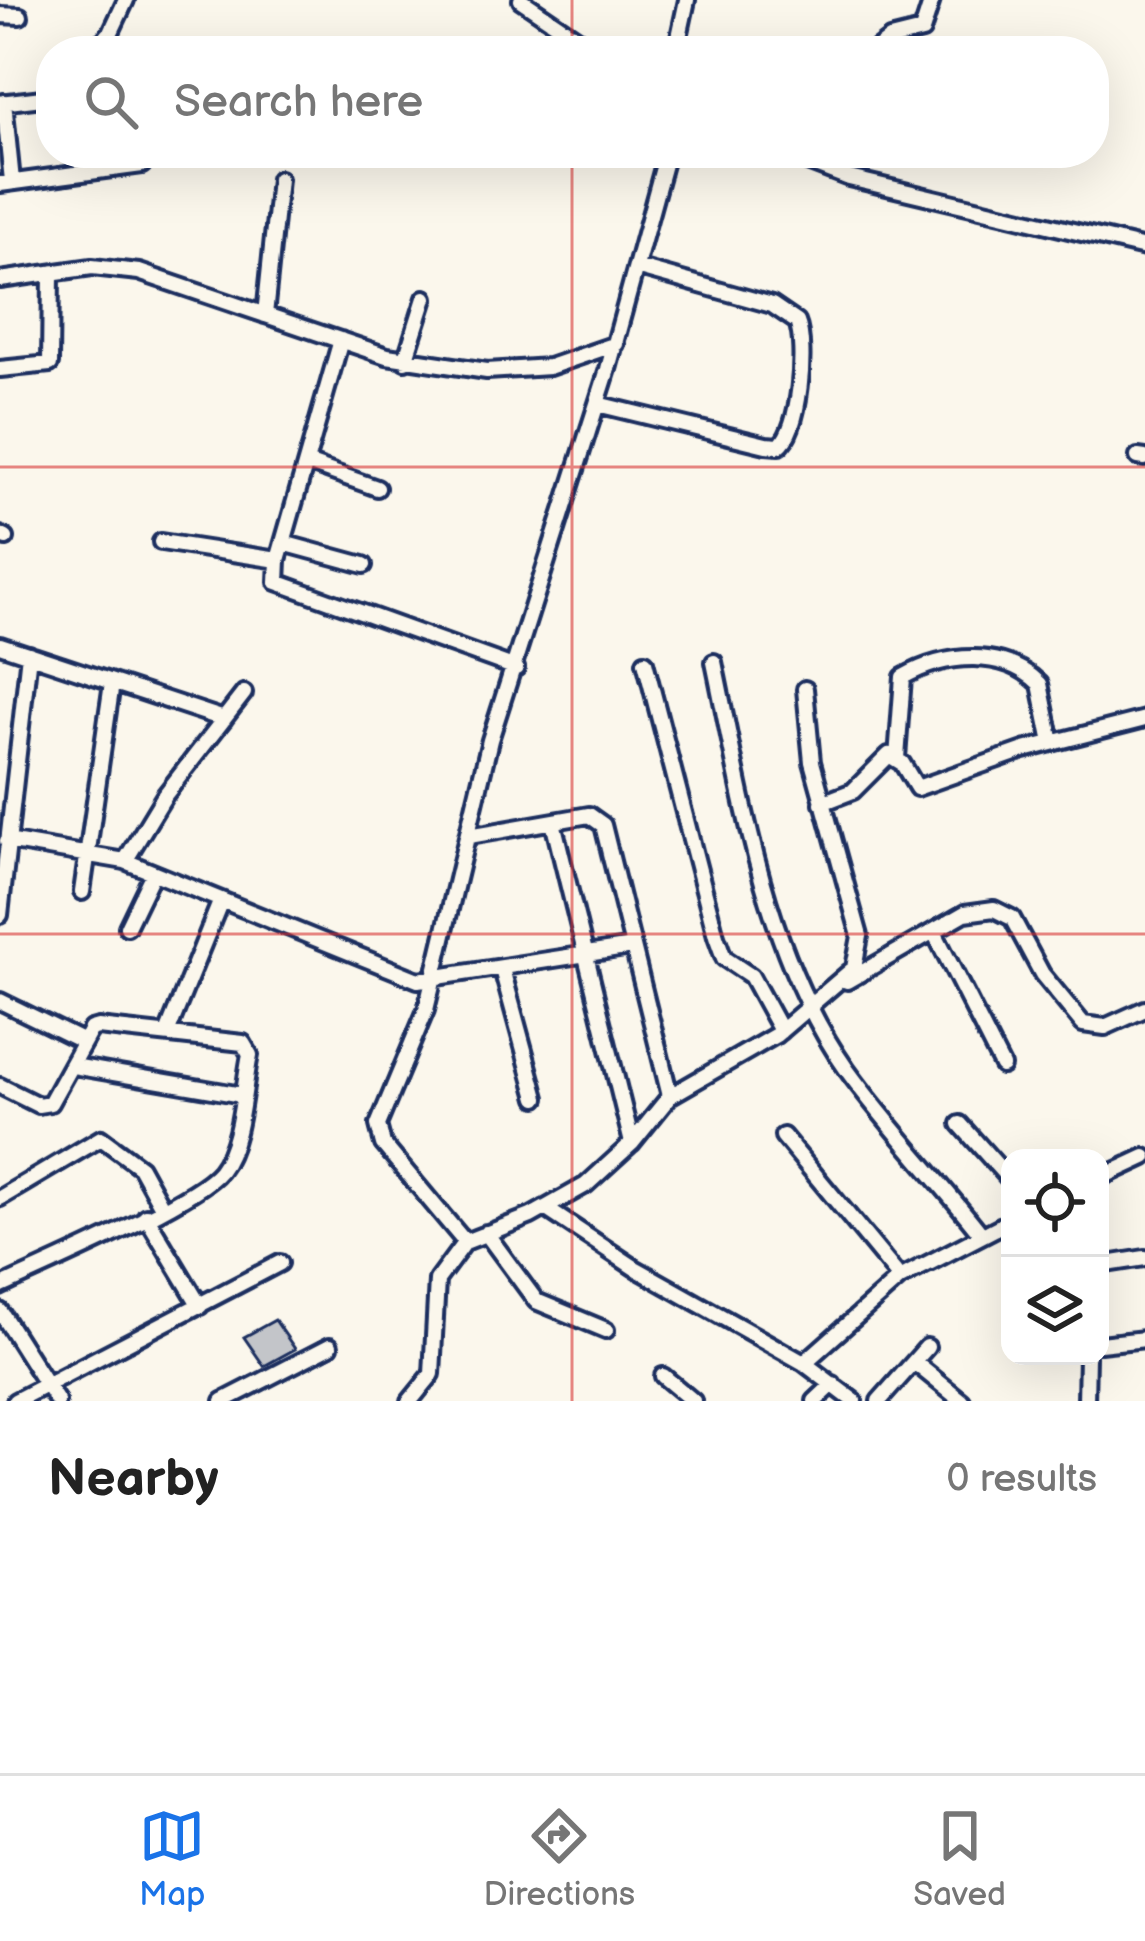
<!DOCTYPE html>
<html lang="en">
<head>
<meta charset="utf-8">
<style>
  body { margin:0; font-family:"Balsamiq Sans",sans-serif; background:#f6f6f6; color:#222 }
  .controls { position:absolute; right:36px; bottom:36px; display:grid; overflow:hidden; border-radius:24px; box-shadow:0 12px 48px #0002 }
  .controls button { width:108px; height:108px; display:grid; place-items:center; padding:0; border:0; border-bottom:3px solid #e0e0e0; background:#fff; color:#222; font:60px sans-serif }
  .list { margin:0; padding:0; list-style:none }
  h2 { display:flex; justify-content:space-between; align-items:center; height:156px; margin:0; padding:0 48px; font-size:51px }
  h2 small { font-size:39px; font-weight:400; color:#767676 }
  .icon { flex:none; width:66px; height:66px; fill:none; stroke:currentColor; stroke-width:2; stroke-linecap:round; stroke-linejoin:round }
  .map { position:relative; flex:none; width:1145px; height:1401px; overflow:hidden }
  .search { position:absolute; background:#fff; box-shadow:0 12px 48px #0002; left:36px; right:36px; top:36px; height:132px; display:flex; align-items:center; gap:30px; box-sizing:border-box; padding:0 42px; border-radius:48px; color:#767676; font-size:45px }
  .sheet { height:372px; background:#fff }
  nav { display:flex; justify-content:space-around; align-items:center; box-sizing:border-box; height:168px; border-top:3px solid #e0e0e0; background:#fff; font-size:33px; color:#767676 }
  nav a { display:grid; justify-items:center; gap:6px }
  nav .on { color:#1a73e8 }
  .map>svg:first-child { display:block }
  .building { fill:#c3c5c9; stroke:#1b2f5e; stroke-width:3 }
  .lines { fill:none; stroke-linecap:round; stroke-linejoin:round }
  .street-casing { stroke:#1b2f5e; stroke-width:22 }
  .street { stroke:#fbf7ec; stroke-width:14 }
  .grid { fill:none; stroke:#d62828; stroke-width:3; stroke-opacity:0.55 }
</style>
</head>
<body>
<div class="map">
<svg width="1145" height="1401" viewBox="0 0 1145 1401">
  <rect width="100%" height="100%" fill="#fbf7ec"/>
  <filter id="ink" filterUnits="userSpaceOnUse"><feTurbulence type="fractalNoise" baseFrequency=".00833" numOctaves="2"/><feDisplacementMap in="SourceGraphic" scale="24" xChannelSelector="R" yChannelSelector="G"/><feConvolveMatrix kernelMatrix="1 2 1 2 8 2 1 2 1" color-interpolation-filters="sRGB"/></filter>
  <g filter="url(#ink)">
    <path class="building" d="M275 1320 295 1349 264 1366 244 1337Z"/>
    <g class="lines">
      <defs>
        <path id="street" d="M521 0 596 51
          M0 15 20 16
          M94 51 111 32 126 0
          M676 51 687 0
          M874 51 890 39 922 31 932 0
          M4 102 12 181
          M0 103 51 97
          M784 153 849 178 1145 248
          M0 184 142 165
          M0 280 92 267 139 272 387 356 487 371 549 367 616 344
          M265 315 279 179
          M341 340 278 560 277 582 516 668
          M405 361 425 298
          M0 369 50 364 51 273
          M597 404 766 445 779 446C800 430 807 346 797 322L772 305 639 268
          M1138 457 1145 458
          M307 463 377 488
          M0 535 6 538
          M161 542 278 560
          M283 543 364 565
          M0 645 224 719
          M645 662 716 936 724 958 751 976 781 1031
          M714 662C743 800 764 952 847 1070 888 1127 938 1179 981 1234
          M897 758 903 677C945 653 1004 648 1040 684L1052 743
          M822 803 853 791 889 755 902 763 917 788 1024 750 1145 719
          M553 822 632 1143
          M469 836 589 815 603 825 670 1096
          M7 841 125 861 418 980 632 947
          M125 861 165 795 244 693
          M82 892 112 683
          M0 915 29 654
          M127 927 153 873
          M934 932 1002 1066
          M502 969 537 1098
          M847 981 965 913 994 909 1012 918 1042 974 1083 1024 1105 1027 1145 1009
          M0 1001 84 1042
          M168 1031 221 900
          M73 1066 242 1095
          M0 1086 38 1105 50 1103 91 1029 98 1027 243 1043 250 1055C243 1088 242 1143 220 1171 195 1202 44 1266 0 1287
          M960 1124 1010 1180
          M783 1136 900 1278
          M1100 1178 1145 1157
          M0 1198 101 1138 140 1167 162 1207
          M545 1208 635 1268 804 1363 854 1401
          M146 1216 200 1306
          M486 1233 536 1301 606 1330
          M465 1242 383 1144 378 1125 426 1010 490 740 608 369 667 153
          M1100 1265 1145 1258
          M0 1311 57 1401
          M1100 1344 1145 1339
          M914 1362 962 1401
          M804 1363 900 1278 1010 1221
          M663 1376 693 1401
          M15 1401 280 1263
          M223 1401 330 1346
          M410 1401 432 1374 437 1280 465 1242 531 1216 586 1185 632 1143 670 1096 776 1035 854 968 860 936 812 762 805 689
          M815 1401 833 1384
          M879 1401 927 1347
          M1086 1401 1087 1356"/>
      </defs>
      <use href="#street" class="street-casing"/>
      <use href="#street" class="street"/>
    </g>
  </g>
  <path class="grid" d="M572 0V51M572 153V1401M0 467H1145M0 934H1145"/>
</svg>
<div class="controls">
<button><svg class="icon" aria-label="locate" viewBox="0 0 24 24"><circle cx="12" cy="12" r="6"/><path d="M12 2v4M12 18v4M2 12h4M18 12h4"/></svg></button>
<button><svg class="icon" aria-label="layers" viewBox="0 0 24 24"><path d="M12 4l9 5-9 5-9-5zM3 14l9 5 9-5"/></svg></button>
</div>
<div class="search"><svg class="icon" aria-label="search" viewBox="0 0 24 24"><circle cx="10" cy="10" r="6"/><path d="M15 15l6 6"/></svg>Search here</div>
</div>
<section class="sheet">
<h2>Nearby<small>0 results</small></h2>
<ul class="list">
</ul>
</section>
<nav>
<a class="on"><svg class="icon" aria-label="map" viewBox="0 0 24 24"><path d="M3 6l6-2 6 2 6-2v14l-6 2-6-2-6 2zM9 4v14M15 6v14"/></svg>Map</a>
<a><svg class="icon" aria-label="directions" viewBox="0 0 24 24"><path d="M12 3l9 9-9 9-9-9zM9 14v-3h6M13 9l2 2-2 2"/></svg>Directions</a>
<a><svg class="icon" aria-label="saved" viewBox="0 0 24 24"><path d="M7 4h10v16l-5-4-5 4z"/></svg>Saved</a>
</nav>
</body>
</html>
